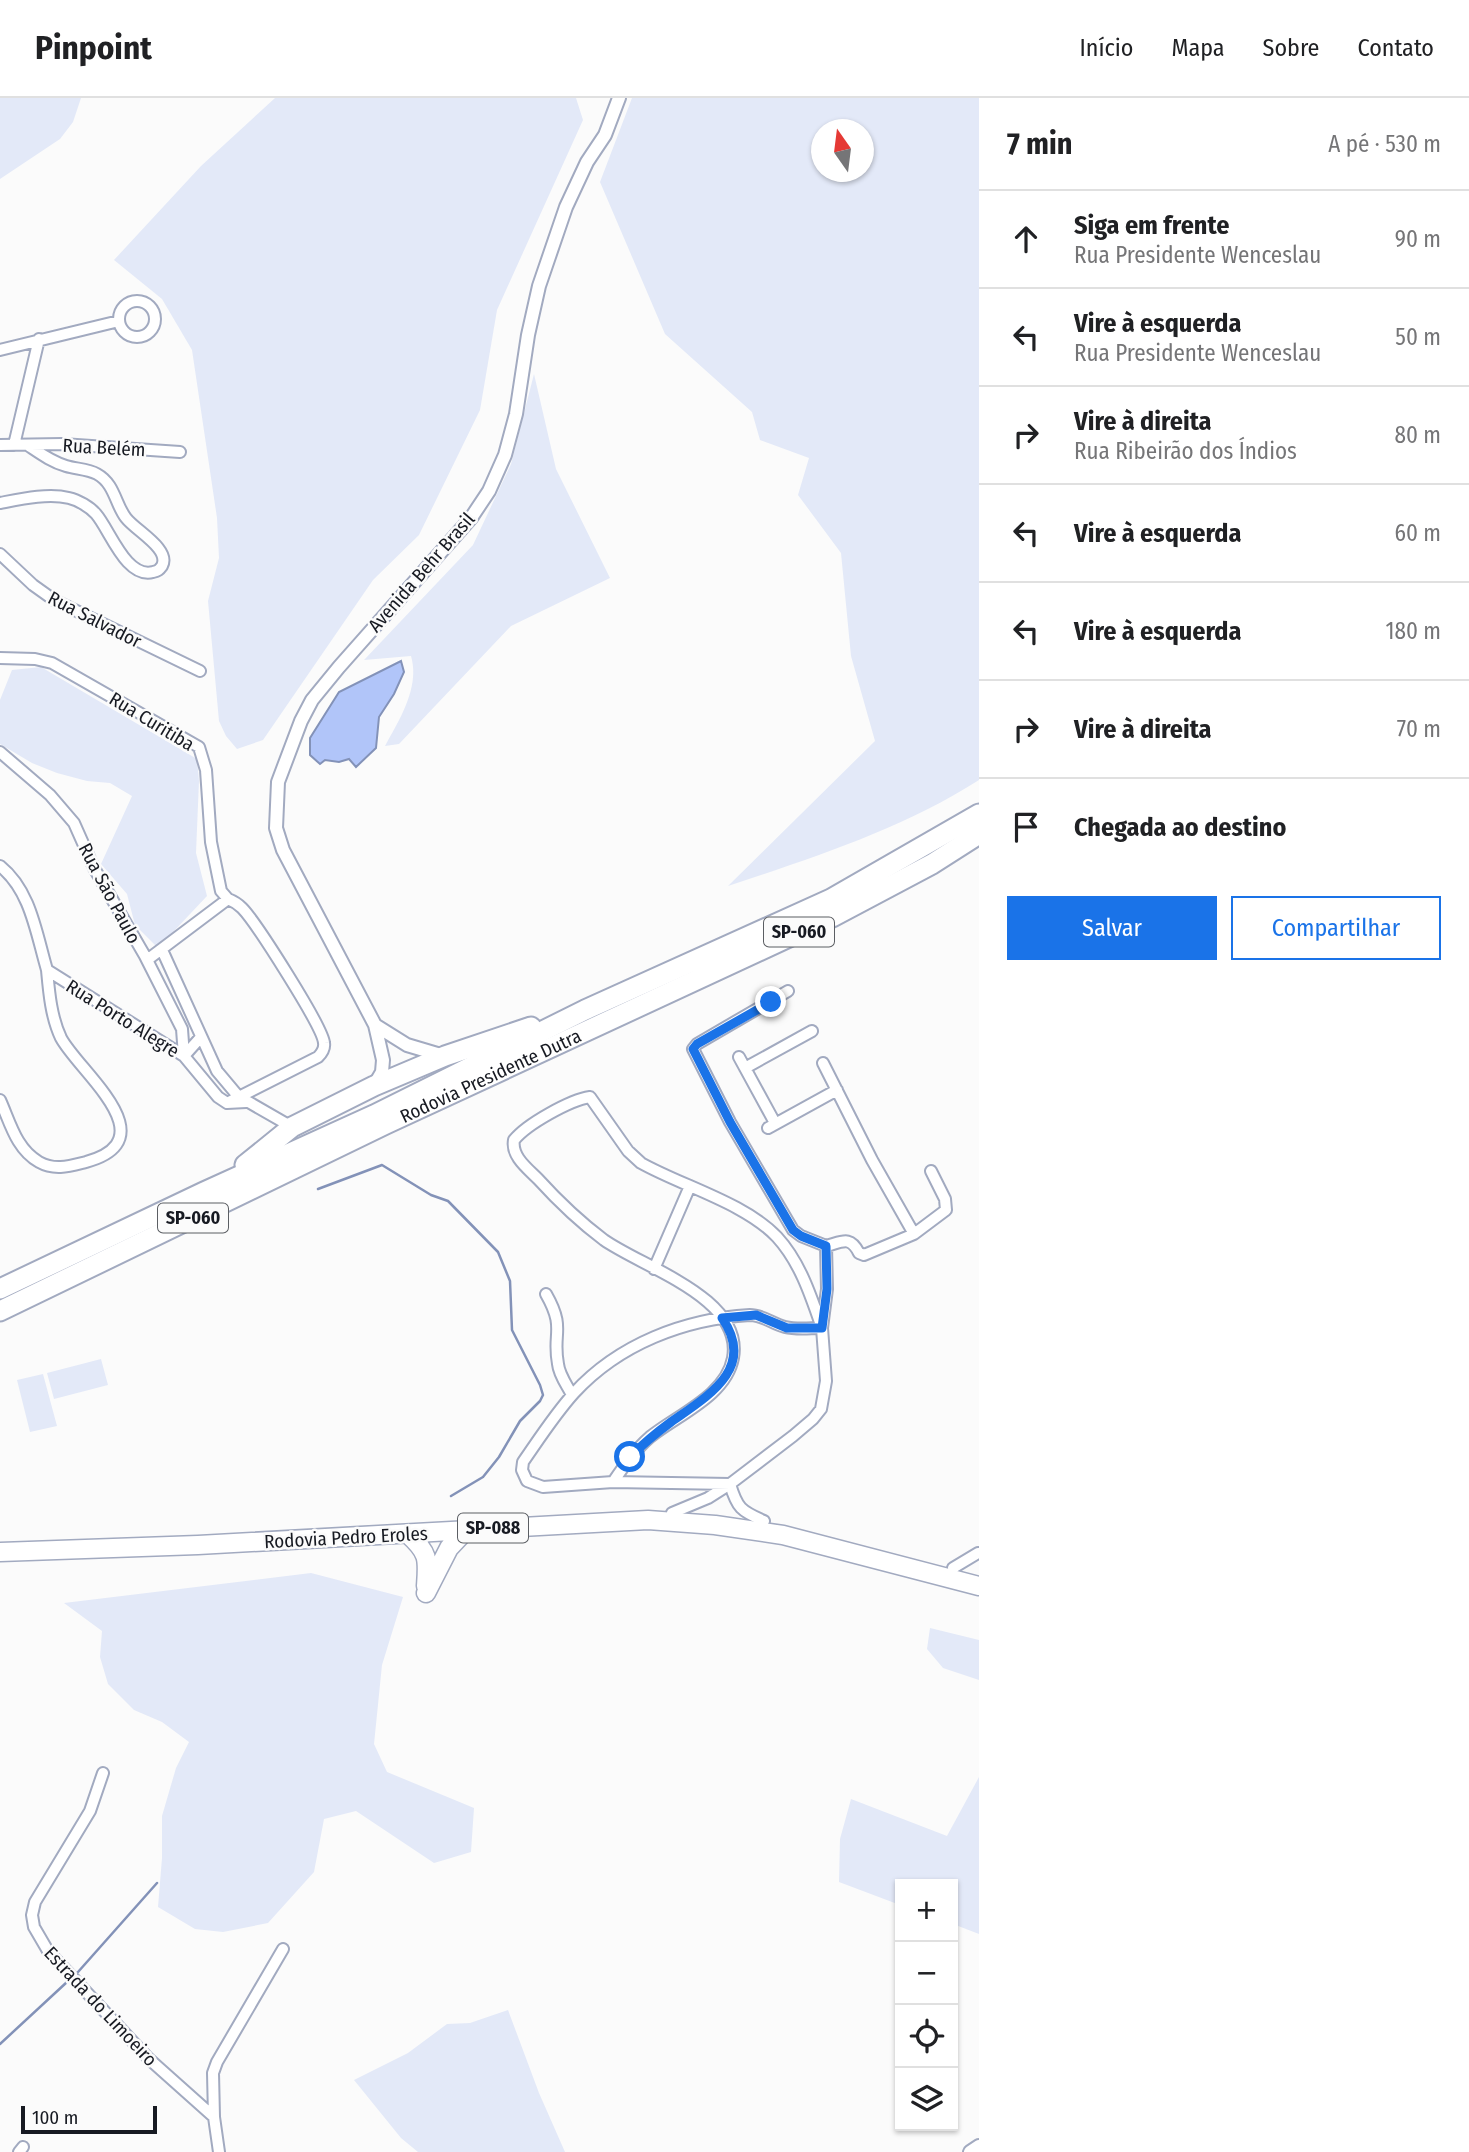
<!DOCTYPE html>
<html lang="pt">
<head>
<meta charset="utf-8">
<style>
  body { margin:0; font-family:"Fira Sans Condensed",sans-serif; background:#f6f6f6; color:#202124 }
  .controls { position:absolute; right:21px; bottom:21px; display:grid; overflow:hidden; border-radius:0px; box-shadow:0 2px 5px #0004 }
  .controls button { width:63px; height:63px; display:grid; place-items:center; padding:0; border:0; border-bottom:2px solid #e0e0e0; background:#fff; color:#202124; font:35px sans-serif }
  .compass { position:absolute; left:811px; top:21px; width:63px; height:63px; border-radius:50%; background:#fff; box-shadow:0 2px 5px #0004; rotate:346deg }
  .scale { position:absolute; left:21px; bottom:18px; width:136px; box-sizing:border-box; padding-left:7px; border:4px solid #171a22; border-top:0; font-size:19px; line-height:24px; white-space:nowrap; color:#171a22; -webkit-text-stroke:5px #fbfbfb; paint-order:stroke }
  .stop { position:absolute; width:21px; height:21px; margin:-16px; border:5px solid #1a73e8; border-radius:50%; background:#fff }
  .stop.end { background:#1a73e8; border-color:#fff; box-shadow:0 2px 7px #0008 }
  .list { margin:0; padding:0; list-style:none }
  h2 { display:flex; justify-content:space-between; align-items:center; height:91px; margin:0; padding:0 28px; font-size:30px }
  h2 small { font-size:23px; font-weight:400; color:#757577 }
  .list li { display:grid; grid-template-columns:46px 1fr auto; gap:21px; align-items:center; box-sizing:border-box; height:98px; padding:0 28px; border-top:2px solid #e0e0e0 }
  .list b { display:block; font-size:26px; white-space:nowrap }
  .list p { margin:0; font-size:23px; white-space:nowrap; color:#757577 }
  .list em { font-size:23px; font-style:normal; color:#757577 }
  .actions { display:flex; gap:14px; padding:21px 28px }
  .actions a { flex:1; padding:16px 0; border:2px solid #1a73e8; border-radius:0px; text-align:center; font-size:24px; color:#1a73e8 }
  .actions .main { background:#1a73e8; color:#fff }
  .icon { flex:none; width:38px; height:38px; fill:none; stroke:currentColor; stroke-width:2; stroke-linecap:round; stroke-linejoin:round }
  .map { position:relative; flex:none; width:979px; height:2054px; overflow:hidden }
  header { display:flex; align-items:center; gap:42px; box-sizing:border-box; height:98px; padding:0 35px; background:#fff; border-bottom:2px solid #e0e0e0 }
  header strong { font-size:33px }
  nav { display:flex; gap:38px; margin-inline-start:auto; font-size:24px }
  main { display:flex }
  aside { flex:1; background:#fff }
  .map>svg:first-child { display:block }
  .green { fill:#e3e9f8; fill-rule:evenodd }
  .water { fill:#b1c5f9; stroke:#8392b8; stroke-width:2 }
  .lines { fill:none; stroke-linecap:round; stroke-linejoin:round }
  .stream { stroke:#8392b8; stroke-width:2.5 }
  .minor-casing { stroke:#a2aac0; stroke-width:14 }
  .tertiary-casing { stroke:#a2aac0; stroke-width:16 }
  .trunk-casing { stroke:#a2aac0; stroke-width:21 }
  .motorway-casing { stroke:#a2aac0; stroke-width:23 }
  .minor { stroke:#fff; stroke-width:10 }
  .tertiary { stroke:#fff; stroke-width:12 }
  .trunk { stroke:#fff; stroke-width:18 }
  .motorway { stroke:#fff; stroke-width:19 }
  .route { stroke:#1a73e8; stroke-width:9 }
  .labels { text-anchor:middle; stroke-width:5; stroke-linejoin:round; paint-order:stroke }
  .shield { fill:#fbfbfb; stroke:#5b5e63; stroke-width:2 }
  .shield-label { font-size:18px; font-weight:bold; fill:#171a22 }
  .street-label { font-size:19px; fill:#171a22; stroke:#fbfbfb }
</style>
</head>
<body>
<header>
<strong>Pinpoint</strong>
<nav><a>Início</a><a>Mapa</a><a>Sobre</a><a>Contato</a></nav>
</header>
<main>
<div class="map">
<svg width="979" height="2054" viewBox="0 0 979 2054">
  <rect width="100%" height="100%" fill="#fbfbfb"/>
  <path class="green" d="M0 0H81L73 24 60 41 0 81Z
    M275 0H576L583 22 497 212 480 312 419 437 373 482 263 642 237 651 226 638 219 623 208 503 219 460 217 420 192 252 162 201 114 162 201 68Z
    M632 0H979V682C902 731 815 759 728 788L875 643 851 558 841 455 798 397 809 360 760 342 752 314 665 236 600 84ZM822 32H864V74H822Z
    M534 276 556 371 610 480 511 528 399 646 385 648C400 621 420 589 411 558L364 562 473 447 511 366Z
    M41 569 197 661 199 683 196 755 207 798 158 850 135 827 127 796 101 766 132 698 110 685 87 683 57 675 32 665 0 646V602L12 572Z
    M101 1261 108 1287 54 1301 47 1275Z
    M43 1276 57 1328 30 1334 17 1282Z
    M311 1475 403 1499 382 1567 374 1646 387 1674 474 1710 471 1754 434 1765 356 1713 324 1721 314 1774 268 1825 223 1834 195 1831 158 1809 162 1760V1718L176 1670 189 1644 162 1624 134 1612 108 1586 100 1559 102 1533 64 1505Z
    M930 1530 979 1542V1582L943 1570 927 1551Z
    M979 1679V1836L953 1826V1786H900V1807L839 1784 840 1741 851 1701 947 1738Z
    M508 1912 539 1995 565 2054H418L401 2040 354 1982 408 1955 447 1926 470 1925Z"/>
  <path class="water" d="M401 563 404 574 394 596 379 619 376 650 356 669 349 661 339 664 325 662 320 666 310 657V640L339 594Z"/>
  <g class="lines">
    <path class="stream" d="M318 1091 382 1067 431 1097 448 1103 498 1154 510 1183 512 1232 540 1287 543 1297 540 1303 520 1323 499 1359 483 1379 451 1398
      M78 1874 157 1785
      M0 1946 67 1884"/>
    <defs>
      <path id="minor" d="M119 221a18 18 0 1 1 36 0a18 18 0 1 1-36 0Z
        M0 252 119 223
        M0 347 62 346 180 354
        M14 347 39 241
        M0 405C21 401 48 395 69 400 78 402 90 409 96 416 110 432 126 481 153 474 158 473 159 472 162 468 171 451 136 433 126 420 115 406 115 386 97 376 88 371 76 371 66 368 52 364 41 356 29 348
        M0 456 33 487 54 502 200 573
        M0 560 35 561 52 565 199 649 206 672 211 744 221 793 228 801
        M0 654 50 697 74 725 94 770 145 858 182 931 184 958
        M0 768C31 793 36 835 47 872L184 958 218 999 227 1005 246 1004
        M162 852 217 973 238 998 292 1029
        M147 862 228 801C233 803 238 806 242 810 255 823 323 929 324 945 325 951 322 955 318 959L227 1005
        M184 958 201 939
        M739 959 775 1025
        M823 965 872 1062 914 1136
        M745 970 812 933
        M0 1002C10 1024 16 1051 39 1064 55 1073 70 1068 86 1064 169 1041 79 974 61 940 51 919 49 894 47 872
        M768 1030 837 992
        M826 1148C842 1144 850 1137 859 1155L864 1157 914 1136 946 1112 945 1101 931 1073
        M654 1171 690 1088
        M546 1196C566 1231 552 1235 558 1266 559 1277 567 1287 572 1297
        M613 1384C624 1368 635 1352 650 1339 677 1317 726 1298 733 1260 744 1200 644 1170 604 1142 580 1124 558 1103 538 1081 527 1070 511 1058 514 1042 527 1026 570 1002 590 999L628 1053 641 1065C682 1088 745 1105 777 1139 800 1164 811 1198 822 1230
        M730 1386 613 1384 543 1389 527 1383 522 1372 523 1364C539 1341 555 1316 574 1295 619 1246 684 1221 750 1217 763 1217 773 1226 785 1229 797 1232 810 1230 822 1230
        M730 1386C737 1410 741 1413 764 1423
        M672 1415 708 1400 730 1386 793 1338 813 1321 821 1311 826 1283 822 1230 827 1191 826 1148 801 1138 793 1132 730 1024 693 951 697 946 788 893
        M953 1470 978 1455
        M103 1675 90 1713 35 1804 32 1817 34 1829 48 1853 149 1961 214 2019 219 2054
        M214 2019 213 1975 217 1964 283 1851
        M19 2054 23 2049"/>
      <path id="tertiary" d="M375 927 407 947 444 958
        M375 986 382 974 383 962 375 927 283 752 276 730 278 684 301 623 312 602 339 569 471 420 489 393 505 357 516 316 528 237 539 188 566 109 587 64 605 37 619 0
        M970 2054 979 2048"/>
      <path id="trunk" d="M408 1436C429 1455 428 1461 426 1488
        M0 1454 198 1447 648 1422 715 1427 783 1437 979 1488
        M426 1495 449 1450 466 1432"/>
      <g id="motorway">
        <path d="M245 1067 292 1029 374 988 445 958 531 929"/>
        <path d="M0 1191 204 1094 374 1017 585 912 831 801 979 716"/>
        <path id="s1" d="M0 1213 386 1026 832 819 932 766 979 736"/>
      </g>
    </defs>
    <use href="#minor" class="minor-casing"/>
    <use href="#tertiary" class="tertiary-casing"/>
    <use href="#trunk" class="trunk-casing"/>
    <use href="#motorway" class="motorway-casing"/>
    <use href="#minor" class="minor"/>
    <use href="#tertiary" class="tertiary"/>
    <use href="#trunk" class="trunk"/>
    <use href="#motorway" class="motorway"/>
  </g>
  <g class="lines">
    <path class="route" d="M630 1359C643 1346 656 1335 671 1324 708 1298 757 1270 722 1220L756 1217 787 1230H822L827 1191 826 1148 801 1138 793 1132 730 1024 693 951 697 946 771 904"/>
  </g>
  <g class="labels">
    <g class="shield">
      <rect x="764" y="819.5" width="70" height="29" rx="5"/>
      <rect x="158" y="1105.5" width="70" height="29" rx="5"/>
      <rect x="458" y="1415.5" width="70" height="29" rx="5"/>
    </g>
    <g class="shield-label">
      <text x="799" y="840">SP-060</text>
      <text x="193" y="1126">SP-060</text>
      <text x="493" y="1436">SP-088</text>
    </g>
    <g class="street-label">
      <text transform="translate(104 349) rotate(3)" y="7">Rua Belém</text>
      <text transform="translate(421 474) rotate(-49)" y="7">Avenida Behr Brasil</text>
      <text transform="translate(95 521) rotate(27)" y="7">Rua Salvador</text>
      <text transform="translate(152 623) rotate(31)" y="7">Rua Curitiba</text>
      <text transform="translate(110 795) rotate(62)" y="7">Rua São Paulo</text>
      <text transform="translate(123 920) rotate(32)" y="7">Rua Porto Alegre</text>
      <text dy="7" stroke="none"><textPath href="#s1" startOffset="544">Rodovia Presidente Dutra</textPath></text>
      <text transform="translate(346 1439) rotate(-3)" y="7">Rodovia Pedro Eroles</text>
      <text transform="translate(101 1908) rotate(47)" y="7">Estrada do Limoeiro</text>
    </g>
  </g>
</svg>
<div class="controls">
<button>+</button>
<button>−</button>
<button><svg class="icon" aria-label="locate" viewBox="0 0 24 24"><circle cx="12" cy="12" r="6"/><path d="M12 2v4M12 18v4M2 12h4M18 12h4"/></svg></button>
<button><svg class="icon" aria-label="layers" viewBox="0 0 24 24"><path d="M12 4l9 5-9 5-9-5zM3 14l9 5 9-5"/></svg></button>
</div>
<svg class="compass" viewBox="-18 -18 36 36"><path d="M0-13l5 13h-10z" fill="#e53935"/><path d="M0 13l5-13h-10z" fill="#757577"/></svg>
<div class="scale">100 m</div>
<div class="stop" style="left:630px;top:1359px"></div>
<div class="stop end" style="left:771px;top:904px"></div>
</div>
<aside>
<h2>7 min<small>A pé · 530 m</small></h2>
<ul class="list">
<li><svg class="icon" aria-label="ahead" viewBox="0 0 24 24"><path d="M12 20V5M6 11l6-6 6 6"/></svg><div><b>Siga em frente</b><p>Rua Presidente Wenceslau</p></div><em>90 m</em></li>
<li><svg class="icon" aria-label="left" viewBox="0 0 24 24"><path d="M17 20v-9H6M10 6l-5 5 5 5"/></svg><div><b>Vire à esquerda</b><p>Rua Presidente Wenceslau</p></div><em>50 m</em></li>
<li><svg class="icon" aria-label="right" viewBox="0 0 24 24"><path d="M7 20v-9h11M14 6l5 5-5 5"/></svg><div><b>Vire à direita</b><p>Rua Ribeirão dos Índios</p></div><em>80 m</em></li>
<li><svg class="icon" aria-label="left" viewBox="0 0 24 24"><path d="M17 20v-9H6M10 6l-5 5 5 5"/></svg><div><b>Vire à esquerda</b></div><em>60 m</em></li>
<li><svg class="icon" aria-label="left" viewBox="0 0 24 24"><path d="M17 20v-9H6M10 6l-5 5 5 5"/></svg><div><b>Vire à esquerda</b></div><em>180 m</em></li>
<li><svg class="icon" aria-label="right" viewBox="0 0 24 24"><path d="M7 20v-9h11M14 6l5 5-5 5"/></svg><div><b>Vire à direita</b></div><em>70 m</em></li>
<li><svg class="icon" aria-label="arrive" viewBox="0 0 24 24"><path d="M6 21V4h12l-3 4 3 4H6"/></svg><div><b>Chegada ao destino</b></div></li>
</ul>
<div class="actions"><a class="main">Salvar</a><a>Compartilhar</a></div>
</aside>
</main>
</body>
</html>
